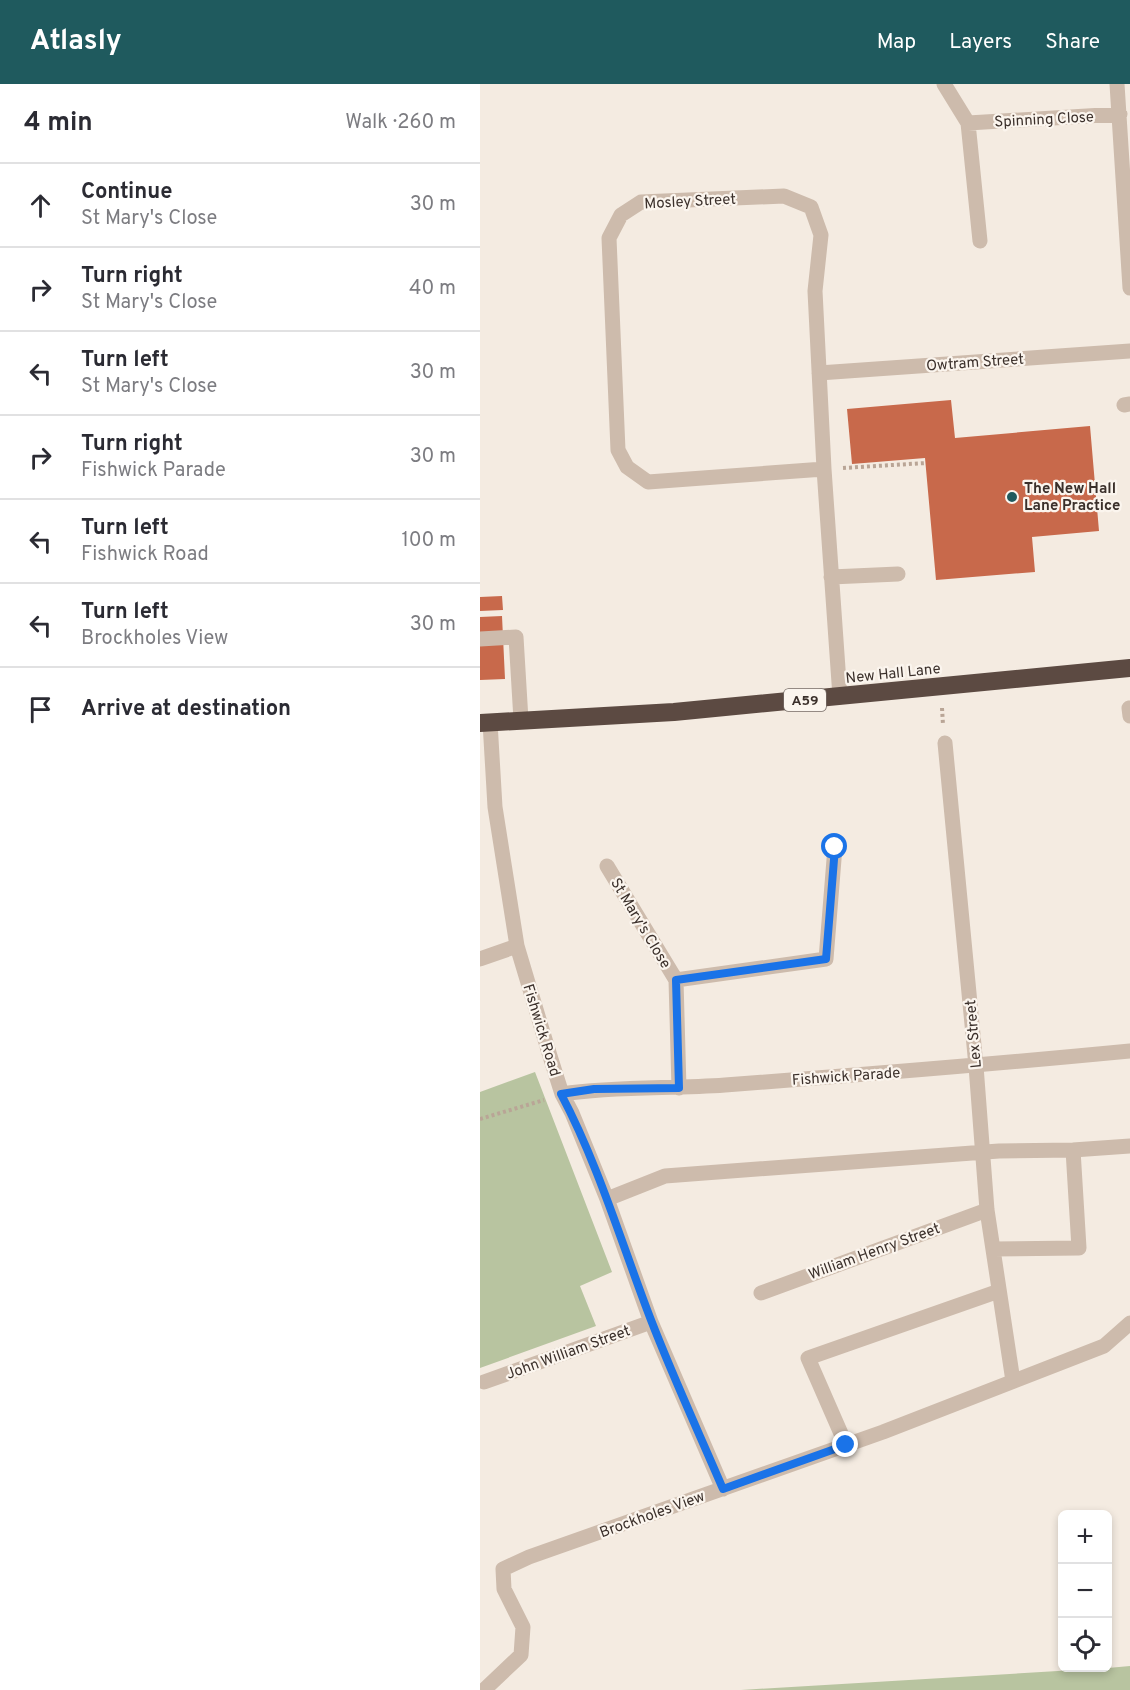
<!DOCTYPE html>
<html lang="en">
<head>
<meta charset="utf-8">
<style>
  body { margin:0; font-family:Overpass,sans-serif; background:#f2f2f3; color:#2b2b33 }
  .controls { position:absolute; right:18px; bottom:18px; display:grid; overflow:hidden; border-radius:9px; box-shadow:0 3px 9px #0003 }
  .controls button { width:54px; height:54px; display:grid; place-items:center; padding:0; border:0; border-bottom:2px solid #e1e1e2; background:#fff; color:#2b2b33; font:30px sans-serif }
  .stop { position:absolute; width:18px; height:18px; margin:-14px; border:4px solid #1a73e8; border-radius:50%; background:#fff }
  .stop.end { background:#1a73e8; border-color:#fff; box-shadow:0 2px 6px #0008 }
  .list { margin:0; padding:0; list-style:none }
  h2 { display:flex; justify-content:space-between; align-items:center; height:78px; margin:0; padding:0 24px; font-size:26px }
  h2 small { font-size:20px; font-weight:400; color:#7c7c81 }
  .list li { display:grid; grid-template-columns:39px 1fr auto; gap:18px; align-items:center; box-sizing:border-box; height:84px; padding:0 24px; border-top:2px solid #e1e1e2 }
  .list b { display:block; font-size:22px; white-space:nowrap }
  .list p { margin:0; font-size:20px; white-space:nowrap; color:#7c7c81 }
  .list em { font-size:20px; font-style:normal; color:#7c7c81 }
  .icon { flex:none; width:33px; height:33px; fill:none; stroke:currentColor; stroke-width:2; stroke-linecap:round; stroke-linejoin:round }
  .map { position:relative; flex:none; width:650px; height:1606px; overflow:hidden }
  header { display:flex; align-items:center; gap:36px; box-sizing:border-box; height:84px; padding:0 30px; background:#1f5a5e; color:#fff }
  header strong { font-size:28px }
  nav { display:flex; gap:33px; margin-inline-start:auto; font-size:21px }
  main { display:flex }
  aside { flex:1; background:#fff }
  .map>svg:first-child { display:block }
  .green { fill:#b8c4a0 }
  .building { fill:#c8694b }
  .lines { fill:none; stroke-linecap:round; stroke-linejoin:round }
  .path { stroke:#b9a596; stroke-width:4; stroke-dasharray:3 3; stroke-linecap:butt }
  .minor { stroke:#cdbbac; stroke-width:15 }
  .highway { stroke:#5c4a42; stroke-width:18 }
  .route { stroke:#1a73e8; stroke-width:8 }
  .poi-dot { fill:#1f5a5e; stroke:#fbf5ee; stroke-width:2 }
  .labels { text-anchor:middle; stroke-width:4.5; stroke-linejoin:round; paint-order:stroke }
  .shield { fill:#fbf5ee; stroke:#756b66; stroke-width:1.5 }
  .shield-label { font-size:14px; font-weight:bold; fill:#3b302b }
  .street-label { font-size:15px; fill:#3b302b; stroke:#fbf5ee }
  .poi-label { font-size:15px; font-weight:bold; fill:#3b302b; stroke:#fbf5ee; text-anchor:start }
</style>
</head>
<body>
<header>
<strong>Atlasly</strong>
<nav><a>Map</a><a>Layers</a><a>Share</a></nav>
</header>
<main>
<aside>
<h2>4 min<small>Walk · 260 m</small></h2>
<ul class="list">
<li><svg class="icon" aria-label="ahead" viewBox="0 0 24 24"><path d="M12 20V5M6 11l6-6 6 6"/></svg><div><b>Continue</b><p>St Mary's Close</p></div><em>30 m</em></li>
<li><svg class="icon" aria-label="right" viewBox="0 0 24 24"><path d="M7 20v-9h11M14 6l5 5-5 5"/></svg><div><b>Turn right</b><p>St Mary's Close</p></div><em>40 m</em></li>
<li><svg class="icon" aria-label="left" viewBox="0 0 24 24"><path d="M17 20v-9H6M10 6l-5 5 5 5"/></svg><div><b>Turn left</b><p>St Mary's Close</p></div><em>30 m</em></li>
<li><svg class="icon" aria-label="right" viewBox="0 0 24 24"><path d="M7 20v-9h11M14 6l5 5-5 5"/></svg><div><b>Turn right</b><p>Fishwick Parade</p></div><em>30 m</em></li>
<li><svg class="icon" aria-label="left" viewBox="0 0 24 24"><path d="M17 20v-9H6M10 6l-5 5 5 5"/></svg><div><b>Turn left</b><p>Fishwick Road</p></div><em>100 m</em></li>
<li><svg class="icon" aria-label="left" viewBox="0 0 24 24"><path d="M17 20v-9H6M10 6l-5 5 5 5"/></svg><div><b>Turn left</b><p>Brockholes View</p></div><em>30 m</em></li>
<li><svg class="icon" aria-label="arrive" viewBox="0 0 24 24"><path d="M6 21V4h12l-3 4 3 4H6"/></svg><div><b>Arrive at destination</b></div></li>
</ul>
</aside>
<div class="map">
<svg width="650" height="1606" viewBox="0 0 650 1606">
  <rect width="100%" height="100%" fill="#f4ebe1"/>
  <path class="green" d="M55 988 132 1188 100 1202 116 1242 0 1284V1008Z
    M650 1582V1606H261L628 1584Z"/>
  <path class="building" d="M471 316 475 354 610 342 619 447 552 453 555 488 456 496 445 374 372 380 367 325Z
    M22 512 23 526 0 527V513Z
    M22 532 25 595 0 596V533Z"/>
  <g class="lines">
    <path class="path" d="M363 384 446 379
      M462 624 463 641
      M0 1035 64 1016"/>
    <path class="minor" d="M464 0 488 39 500 157
      M637 0 650 204
      M488 39 640 30
      M339 289 650 267
      M644 321 650 320
      M344 385 168 398 147 383 138 366 129 154 141 131 161 118 304 112 331 123 341 151 335 207 344 385 360 613
      M351 493 418 490
      M0 555 36 553 41 636
      M649 624 650 632
      M10 638 15 723 37 862 70 972 82 1010 92 1029 127 1115 171 1238 243 1405
      M465 659 496 982 507 1126 533 1297
      M127 782 196 896 199 1004
      M0 875 37 862
      M196 896 346 875 355 763
      M82 1010C136 1002 191 1005 245 1001 380 991 515 980 650 967
      M127 1115 185 1092 519 1067 593 1066 650 1062
      M513 1165 599 1164 593 1066
      M281 1209 507 1126
      M4 1298 171 1238
      M366 1361 328 1274 519 1207
      M4 1606 41 1571 43 1543 24 1505 23 1485 49 1473 403 1348 624 1262 650 1239"/>
    <path class="highway" d="M0 639 194 628 650 584"/>
  </g>
  <g class="lines">
    <path class="route" d="M355 763 346 875 196 896 199 1004 114 1005 81 1010C119 1082 142 1161 171 1236 193 1293 219 1349 243 1405L366 1361"/>
  </g>
  <circle class="poi-dot" cx="532" cy="413" r="6"/>
  <g class="labels">
    <rect class="shield" x="304" y="605" width="42" height="22" rx="4.5"/>
    <g class="shield-label">
      <text x="325" y="621">A59</text>
    </g>
    <g class="street-label">
      <text transform="translate(564 35) rotate(-3)" y="5">Spinning Close</text>
      <text transform="translate(210 117) rotate(-3)" y="5">Mosley Street</text>
      <text transform="translate(495 278) rotate(-4)" y="5">Owtram Street</text>
      <text transform="translate(413 589) rotate(-6)" y="5">New Hall Lane</text>
      <text transform="translate(161 839) rotate(59)" y="5">St Mary's Close</text>
      <text transform="translate(62 946) rotate(73)" y="5">Fishwick Road</text>
      <text transform="translate(493 950) rotate(-95)" y="5">Lex Street</text>
      <text transform="translate(366 992) rotate(-4)" y="5">Fishwick Parade</text>
      <text transform="translate(394 1167) rotate(-20)" y="5">William Henry Street</text>
      <text transform="translate(88 1268) rotate(-20)" y="5">John William Street</text>
      <text transform="translate(172 1430) rotate(-20)" y="5">Brockholes View</text>
    </g>
    <g class="poi-label">
      <text x="544" y="409">The New Hall<tspan x="544" dy="17">Lane Practice</tspan></text>
    </g>
  </g>
</svg>
<div class="controls">
<button>+</button>
<button>−</button>
<button><svg class="icon" aria-label="locate" viewBox="0 0 24 24"><circle cx="12" cy="12" r="6"/><path d="M12 2v4M12 18v4M2 12h4M18 12h4"/></svg></button>
</div>
<div class="stop" style="left:355px;top:763px"></div>
<div class="stop end" style="left:366px;top:1361px"></div>
</div>
</main>
</body>
</html>
